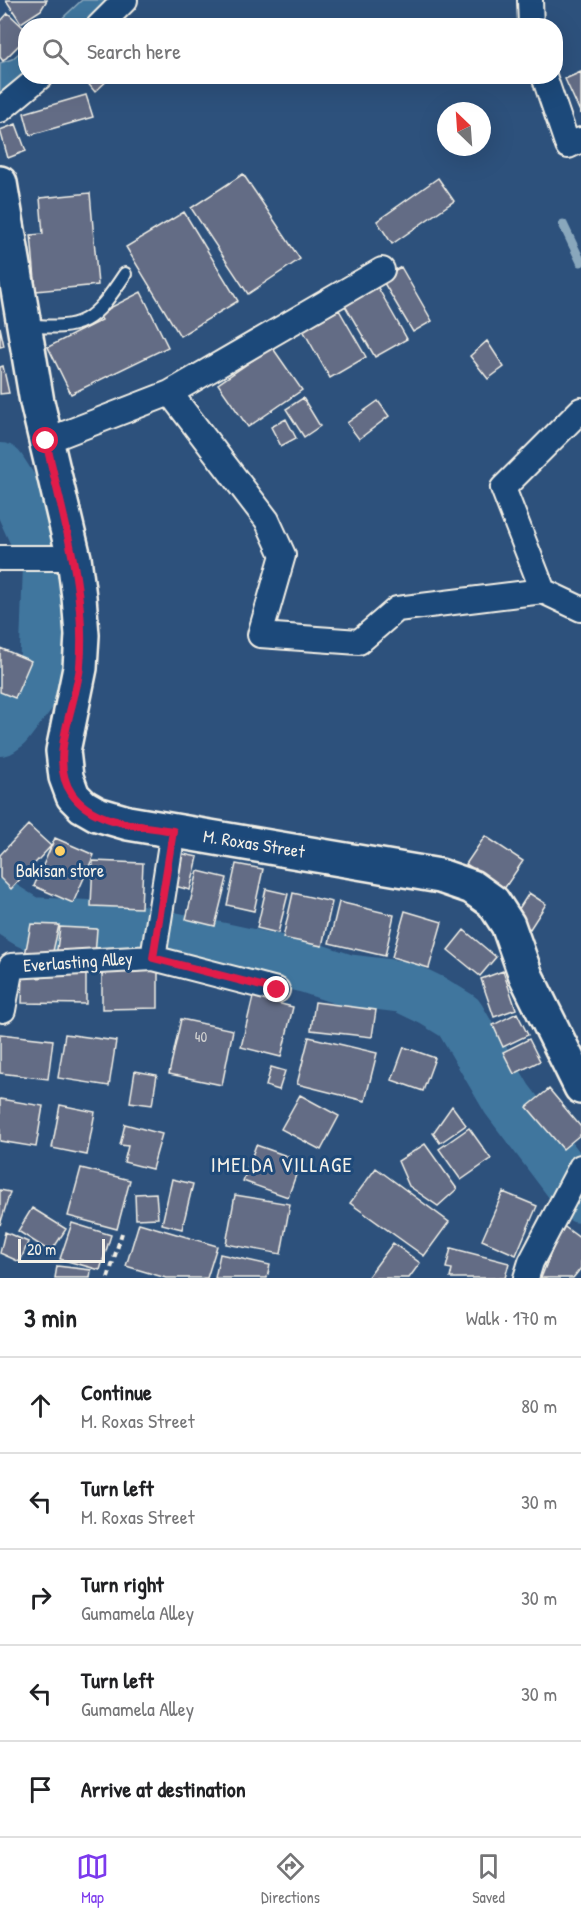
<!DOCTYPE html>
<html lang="en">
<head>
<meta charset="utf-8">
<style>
  body { margin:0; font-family:"Patrick Hand",sans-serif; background:#f6f6f6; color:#202124 }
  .compass { position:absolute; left:437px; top:102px; width:54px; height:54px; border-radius:50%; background:#fff; box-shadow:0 6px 24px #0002; rotate:335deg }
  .scale { position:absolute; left:18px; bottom:15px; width:87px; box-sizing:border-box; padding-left:6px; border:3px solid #f4f1e8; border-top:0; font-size:16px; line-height:21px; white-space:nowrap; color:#f4f1e8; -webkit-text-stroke:4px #1f4a7a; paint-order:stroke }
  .stop { position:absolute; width:18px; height:18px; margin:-14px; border:4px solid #e11d48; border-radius:50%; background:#fff }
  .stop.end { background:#e11d48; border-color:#fff; box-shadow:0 2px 6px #0008 }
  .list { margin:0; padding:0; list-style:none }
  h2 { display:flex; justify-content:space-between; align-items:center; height:78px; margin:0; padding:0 24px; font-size:26px }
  h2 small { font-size:20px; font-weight:400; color:#757577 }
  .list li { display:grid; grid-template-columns:39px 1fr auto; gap:18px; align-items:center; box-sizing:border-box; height:96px; padding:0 24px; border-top:2px solid #e0e0e0 }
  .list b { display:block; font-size:22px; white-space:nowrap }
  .list p { margin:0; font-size:20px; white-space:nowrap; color:#757577 }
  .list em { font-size:20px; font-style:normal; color:#757577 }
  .icon { flex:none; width:33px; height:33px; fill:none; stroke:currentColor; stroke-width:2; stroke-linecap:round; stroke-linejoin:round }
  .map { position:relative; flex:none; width:581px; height:1278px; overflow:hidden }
  .search { position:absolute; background:#fff; box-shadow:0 6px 24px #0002; left:18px; right:18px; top:18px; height:66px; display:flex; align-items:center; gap:15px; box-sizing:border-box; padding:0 21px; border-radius:24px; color:#757577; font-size:22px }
  .sheet { height:558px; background:#fff }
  nav { display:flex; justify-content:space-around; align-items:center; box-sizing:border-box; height:84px; border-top:2px solid #e0e0e0; background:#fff; font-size:16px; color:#757577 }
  nav a { display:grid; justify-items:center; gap:3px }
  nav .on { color:#7c3aed }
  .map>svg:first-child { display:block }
  .water { fill:#41769e; stroke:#89a7bc; stroke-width:1.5 }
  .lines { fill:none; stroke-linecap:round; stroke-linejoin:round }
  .stream { stroke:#89a7bc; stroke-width:9 }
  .river { stroke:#41769e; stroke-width:52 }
  .building { fill:#636c85; stroke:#f4f1e8; stroke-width:1.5 }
  .lane-casing { stroke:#f4f1e8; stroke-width:16 }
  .street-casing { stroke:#f4f1e8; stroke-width:28 }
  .secondary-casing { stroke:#f4f1e8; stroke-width:38 }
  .path { stroke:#f4f1e8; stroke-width:4; stroke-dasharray:6 4.5; stroke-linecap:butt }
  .lane { stroke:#1f4a7a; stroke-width:12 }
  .street { stroke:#1f4a7a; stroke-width:24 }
  .secondary { stroke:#1f4a7a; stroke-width:33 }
  .route { stroke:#e11d48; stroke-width:8 }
  .poi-dot { fill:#ffd166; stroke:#1f4a7a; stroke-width:2 }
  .labels { text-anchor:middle; stroke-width:6; stroke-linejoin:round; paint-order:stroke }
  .number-label { font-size:15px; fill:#d0d0cf }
  .street-label { font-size:18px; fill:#f4f1e8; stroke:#1f4a7a }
  .poi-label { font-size:18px; fill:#f4f1e8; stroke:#1f4a7a }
  .quarter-label { font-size:21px; letter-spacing:1.5px; fill:#f4f1e8; stroke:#1f4a7a }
</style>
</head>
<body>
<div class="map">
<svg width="581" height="1278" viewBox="0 0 581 1278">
  <rect width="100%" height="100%" fill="#2d517c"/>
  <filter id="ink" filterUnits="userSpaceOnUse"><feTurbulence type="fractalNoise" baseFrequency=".0167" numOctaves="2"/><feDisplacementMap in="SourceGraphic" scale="12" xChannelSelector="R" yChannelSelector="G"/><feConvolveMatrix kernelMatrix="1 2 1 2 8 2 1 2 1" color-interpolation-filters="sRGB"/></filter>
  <g filter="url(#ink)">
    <path class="water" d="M82 0H111L87 25 54 26Z
      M25 48V76L0 95V63L12 59Z"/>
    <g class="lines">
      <path class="stream" d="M563 224 581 262"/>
      <path class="river" d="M0 469 16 494 49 566 45 675 7 725 0 730
        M0 905 29 923 125 928 307 967 346 980 404 987 433 1001 459 1017 507 1099 581 1197"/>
    </g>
    <path class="building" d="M6 0H47L41 10 21 23Z
      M8 13 26 30V38L3 61 0 57V22Z
      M581 72V114L565 79Z
      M82 76H112L95 92Z
      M86 95 93 117 30 135 24 113Z
      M16 124 26 151 8 158 0 130Z
      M243 174 300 259 248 294 191 208Z
      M438 178 454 201 392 244 377 221Z
      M90 193 98 285 36 291 31 235 43 234 40 198Z
      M184 212 238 301 180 336 126 247Z
      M401 267 432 321 413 332 381 278Z
      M377 286 407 339 375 357 344 304Z
      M141 292 168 347 71 394 48 347 102 320 98 314Z
      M339 310 366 357 330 378 303 330Z
      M0 327 4 346 0 347Z
      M487 341 504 367 488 379 470 356Z
      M272 347 302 390 248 427 218 384Z
      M3 366 9 393 0 394V367Z
      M303 398 320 426 304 437 286 409Z
      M378 401 389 416 359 439 347 423Z
      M286 419 296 438 281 446 271 427Z
      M0 648 31 661 15 698 0 692Z
      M28 825 51 846 11 889 0 878V855Z
      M485 836 523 861 504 889 466 864Z
      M55 838 94 855 73 903 34 886Z
      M179 853 198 857 190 890 171 885Z
      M93 861 143 863 141 908 91 906Z
      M236 864 263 869 254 911 227 905Z
      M198 871 227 878 215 926 186 919Z
      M266 889 288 894 278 933 257 928Z
      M293 893 332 902 322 946 283 938Z
      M529 893 546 904 530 929 513 918Z
      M339 902 394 915 385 956 329 943Z
      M405 911 442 922 429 968 392 957Z
      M31 924 59 925 51 960H24Z
      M60 927 97 929 95 956 56 957Z
      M464 930 496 957 480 976 448 950Z
      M102 966 158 967V1008L102 1009Z
      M503 971 516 1009 494 1017 481 979Z
      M23 973 86 974V1004L22 1003Z
      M253 997 293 1007 281 1057 241 1047Z
      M315 1002 376 1010 372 1037 311 1030Z
      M517 1013 528 1035 503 1047 493 1025Z
      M181 1019 233 1030 222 1085 169 1074Z
      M0 1034 53 1040 48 1079 0 1073Z
      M65 1034 116 1041 109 1086 58 1078Z
      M309 1037 377 1053 365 1101 297 1084Z
      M529 1039 540 1061 514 1074 503 1052Z
      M404 1047 435 1058 423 1091 392 1080Z
      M271 1067 285 1071 279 1090 266 1086Z
      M135 1071 157 1075 152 1105 130 1102Z
      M549 1089 581 1127V1134L563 1149 527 1107Z
      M300 1095 339 1116 321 1150 281 1129Z
      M0 1099 43 1106 36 1147 0 1141Z
      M60 1105 95 1112 87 1155 52 1148Z
      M452 1106 466 1125 440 1143 433 1133Z
      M125 1124 162 1134 152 1169 124 1162 128 1146 120 1145Z
      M469 1128 491 1159 461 1180 439 1149Z
      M425 1144 457 1189 438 1206 409 1186 398 1161Z
      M256 1145 301 1161 288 1197 243 1181Z
      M81 1168 130 1180 117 1229 68 1216Z
      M376 1168 449 1222 424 1256 350 1203Z
      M172 1179 193 1184 182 1229 162 1224Z
      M0 1190 10 1192 0 1225Z
      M503 1192 537 1206 516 1255 482 1240Z
      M156 1193 158 1218 136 1219 135 1194Z
      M235 1195 290 1204 281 1254 226 1244Z
      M32 1208 66 1229 51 1252 18 1231Z
      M72 1223 111 1235 100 1270 60 1259Z
      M139 1223 217 1246 207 1278H166L126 1266Z
      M562 1225 581 1239V1268L573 1278H541Z
      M5 1232 28 1242 20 1262 0 1253Z
      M393 1243 420 1263 409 1278H367Z
      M451 1248 509 1263 505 1278H450L452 1269 446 1268Z
      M220 1254 270 1265 267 1278H215Z
      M57 1266 91 1270 90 1278H55Z"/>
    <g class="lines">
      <defs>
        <path id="lane" d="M25 325C84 331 93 322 125 274"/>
        <path id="street" d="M530 0 531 26
          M99 26 125 0
          M544 76 568 146 581 140
          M0 110 41 76
          M170 393 267 520 283 555 260 635 359 642 397 609 543 591 581 609
          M46 441 170 393 382 270
          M0 558H74
          M543 591 503 488 581 410
          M153 958 173 831
          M3 1010 11 966 153 958 277 990
          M526 1278 531 1262 581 1167"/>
        <path id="secondary" d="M0 183 37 402 74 558 79 597 82 635 80 668 63 751 66 777 73 796 83 806 97 814 128 823 440 876 472 887 493 902 508 925 526 976 581 1087"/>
      </defs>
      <use href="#lane" class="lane-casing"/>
      <use href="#street" class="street-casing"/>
      <use href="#secondary" class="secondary-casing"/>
      <path class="path" d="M108 1278 122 1233"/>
      <use href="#lane" class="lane"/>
      <use href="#street" class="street"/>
      <use href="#secondary" class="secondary"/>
    </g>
  </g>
  <g class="lines" filter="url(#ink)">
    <path class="route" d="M46 441C62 515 87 589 80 666 77 703 47 759 72 794 93 824 140 825 173 831L153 958 277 990"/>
  </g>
  <circle class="poi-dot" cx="60" cy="851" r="6"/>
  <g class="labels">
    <g class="number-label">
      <text x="201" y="1042">40</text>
    </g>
    <g class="street-label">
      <text transform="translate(254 844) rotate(9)" y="6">M. Roxas Street</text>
      <text transform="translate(78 962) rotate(-4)" y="6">Everlasting Alley</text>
    </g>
    <g class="poi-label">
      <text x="60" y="877">Bakisan store</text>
    </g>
    <g class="quarter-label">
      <text x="282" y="1172">IMELDA VILLAGE</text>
    </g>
  </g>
</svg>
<svg class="compass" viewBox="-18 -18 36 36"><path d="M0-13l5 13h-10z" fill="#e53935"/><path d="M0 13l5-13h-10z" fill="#757577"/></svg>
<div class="scale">20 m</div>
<div class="stop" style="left:46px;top:441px"></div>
<div class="stop end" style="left:277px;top:990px"></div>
<div class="search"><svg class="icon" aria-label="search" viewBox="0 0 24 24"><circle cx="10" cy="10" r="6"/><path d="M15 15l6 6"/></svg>Search here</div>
</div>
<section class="sheet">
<h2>3 min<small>Walk · 170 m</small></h2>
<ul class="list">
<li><svg class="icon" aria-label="ahead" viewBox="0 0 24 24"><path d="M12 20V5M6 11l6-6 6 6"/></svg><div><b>Continue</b><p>M. Roxas Street</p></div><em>80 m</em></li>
<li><svg class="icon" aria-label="left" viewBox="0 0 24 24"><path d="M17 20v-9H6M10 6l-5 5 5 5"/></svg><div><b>Turn left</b><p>M. Roxas Street</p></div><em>30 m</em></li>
<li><svg class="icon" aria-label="right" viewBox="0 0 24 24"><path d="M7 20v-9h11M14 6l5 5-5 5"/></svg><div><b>Turn right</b><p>Gumamela Alley</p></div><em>30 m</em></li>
<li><svg class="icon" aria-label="left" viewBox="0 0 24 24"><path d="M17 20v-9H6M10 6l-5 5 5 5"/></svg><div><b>Turn left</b><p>Gumamela Alley</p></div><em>30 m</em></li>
<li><svg class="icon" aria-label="arrive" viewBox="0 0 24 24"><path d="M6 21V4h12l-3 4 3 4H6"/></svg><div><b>Arrive at destination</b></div></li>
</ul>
</section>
<nav>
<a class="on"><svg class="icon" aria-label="map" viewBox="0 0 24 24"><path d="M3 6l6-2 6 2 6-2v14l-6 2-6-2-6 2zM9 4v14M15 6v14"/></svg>Map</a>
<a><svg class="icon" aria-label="directions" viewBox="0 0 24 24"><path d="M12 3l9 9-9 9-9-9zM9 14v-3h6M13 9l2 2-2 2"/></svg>Directions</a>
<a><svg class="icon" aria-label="saved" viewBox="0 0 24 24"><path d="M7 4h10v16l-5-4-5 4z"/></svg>Saved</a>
</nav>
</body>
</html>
